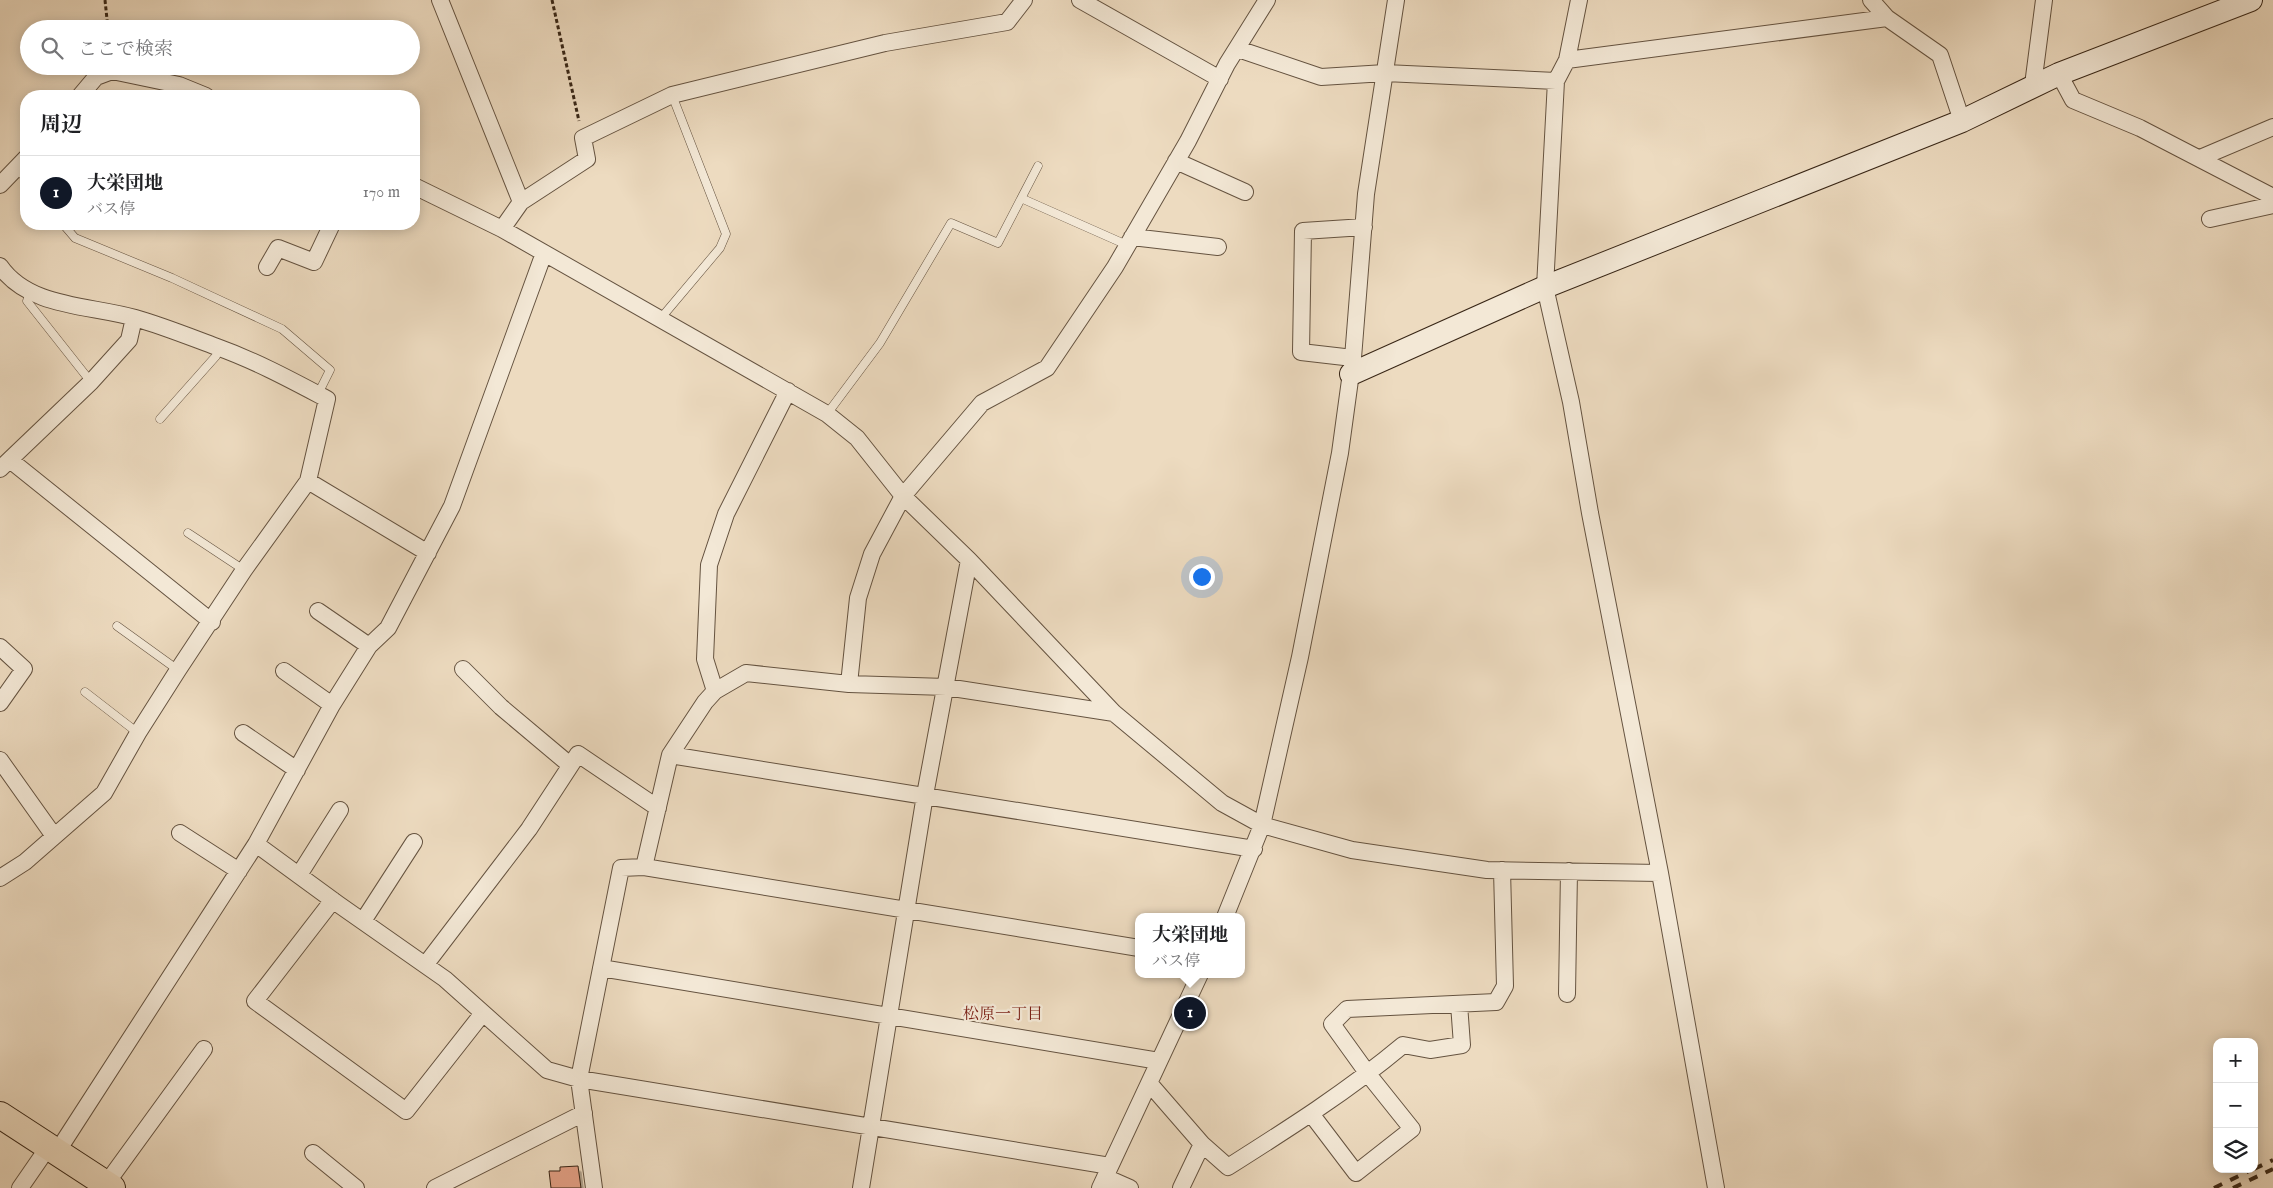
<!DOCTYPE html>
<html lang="ja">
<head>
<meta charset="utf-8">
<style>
  body { margin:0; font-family:"IM FELL English","Noto Serif JP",serif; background:#f6f6f6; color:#202124 }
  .controls { position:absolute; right:15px; bottom:15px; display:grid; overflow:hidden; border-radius:10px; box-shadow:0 2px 12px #0003 }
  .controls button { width:45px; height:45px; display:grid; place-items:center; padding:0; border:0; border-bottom:1px solid #e0e0e0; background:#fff; color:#202124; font:25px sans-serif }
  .you { position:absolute; left:1201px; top:576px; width:18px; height:18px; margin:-12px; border:4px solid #fff; border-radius:50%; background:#1a73e8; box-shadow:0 0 0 8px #1a73e833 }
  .badge { display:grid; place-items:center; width:32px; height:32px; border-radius:50%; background:#111827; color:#fff; font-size:16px; font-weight:700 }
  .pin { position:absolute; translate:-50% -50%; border:2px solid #fff; box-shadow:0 1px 5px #0006 }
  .popup { position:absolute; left:1135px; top:913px; width:110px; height:65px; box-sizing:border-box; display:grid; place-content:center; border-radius:10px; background:#fff; filter:drop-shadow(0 1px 4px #0005); font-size:16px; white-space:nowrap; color:#757577 }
  .popup b { font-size:19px; color:#202124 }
  .popup::after { content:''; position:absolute; left:50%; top:100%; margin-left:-10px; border:10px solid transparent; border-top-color:#fff }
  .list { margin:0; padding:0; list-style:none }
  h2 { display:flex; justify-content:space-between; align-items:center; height:65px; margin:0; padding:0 20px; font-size:21px }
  h2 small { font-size:16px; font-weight:400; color:#757577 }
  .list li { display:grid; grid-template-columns:32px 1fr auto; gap:15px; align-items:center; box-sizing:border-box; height:75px; padding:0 20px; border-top:1px solid #e0e0e0 }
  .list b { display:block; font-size:19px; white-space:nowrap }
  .list p { margin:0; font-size:16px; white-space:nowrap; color:#757577 }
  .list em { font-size:16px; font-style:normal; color:#757577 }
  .icon { flex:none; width:28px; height:28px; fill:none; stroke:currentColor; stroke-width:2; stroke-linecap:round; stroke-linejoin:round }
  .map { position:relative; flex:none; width:2273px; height:1188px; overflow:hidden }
  .search { position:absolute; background:#fff; box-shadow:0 2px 12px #0003; left:20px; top:20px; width:400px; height:55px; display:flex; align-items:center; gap:12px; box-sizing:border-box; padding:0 18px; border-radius:28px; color:#757577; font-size:19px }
  .panel { position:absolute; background:#fff; box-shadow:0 2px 12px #0003; left:20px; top:90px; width:400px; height:140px; border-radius:20px }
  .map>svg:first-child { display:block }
  .building { fill:#e19f84; stroke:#382616; filter:url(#shadow) }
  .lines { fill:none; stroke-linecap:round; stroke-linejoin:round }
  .lane-casing { stroke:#655340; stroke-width:9 }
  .street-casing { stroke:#655340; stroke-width:18 }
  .secondary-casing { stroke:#382616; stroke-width:24 }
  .primary-casing { stroke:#382616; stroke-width:28 }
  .path { stroke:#382616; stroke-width:3; stroke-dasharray:4 2.5; stroke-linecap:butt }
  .lane { stroke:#f3e8d6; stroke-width:8 }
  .street { stroke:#f3e8d6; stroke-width:16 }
  .secondary { stroke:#f3e8d6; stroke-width:22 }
  .primary { stroke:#eddbc0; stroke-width:26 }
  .rail { stroke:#382616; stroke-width:4; stroke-dasharray:9 9; stroke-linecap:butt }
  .labels { text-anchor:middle; stroke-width:4.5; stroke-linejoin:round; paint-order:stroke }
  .neighbourhood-label { font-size:16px; fill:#7a1f14; stroke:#f3e8d6 }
</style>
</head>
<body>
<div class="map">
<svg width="2273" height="1188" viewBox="0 0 2273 1188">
  <defs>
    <filter id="shadow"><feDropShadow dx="3" dy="5.5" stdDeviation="0" flood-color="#0004"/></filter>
  </defs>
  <rect width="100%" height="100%" fill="#eddbc0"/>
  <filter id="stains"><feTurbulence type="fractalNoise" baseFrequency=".004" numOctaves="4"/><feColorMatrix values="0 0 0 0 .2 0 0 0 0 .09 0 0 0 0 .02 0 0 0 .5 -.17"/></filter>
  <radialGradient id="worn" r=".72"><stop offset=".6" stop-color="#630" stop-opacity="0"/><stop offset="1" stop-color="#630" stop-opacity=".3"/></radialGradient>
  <path class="building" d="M578 1166 581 1188H551L549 1171H560V1167Z"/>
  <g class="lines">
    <defs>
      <path id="lane" d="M17 168 26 179
        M1023 199 1127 245
        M63 224 75 238 172 278 282 329 330 370 318 394
        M30 292 27 301 91 382
        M661 318 720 248 726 234 672 95
        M827 414 880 343 951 223 998 243 1038 166
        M160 419 216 356 219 347
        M188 533 244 570
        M117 626 178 670
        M85 692 138 733"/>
      <path id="street" d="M440 0 521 202 502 229
        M1080 0 1220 79
        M1579 0 1567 60 1556 81 1545 287 1571 402 1590 513 1660 873 1716 1188
        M1871 0 1887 18 1940 55 1962 121
        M1238 49 1321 77 1385 73 1556 81
        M1567 60 1887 18
        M2059 74 2073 100 2140 128 2273 197
        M2033 85 2044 0
        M80 96 96 77 112 71 179 85 206 96
        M2200 158 2273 127
        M1176 161 1245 192
        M0 185 26 158
        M414 186 502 229 827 414 857 438 903 496 969 560 1114 713 1222 803 1262 825 1352 850 1487 870 1660 873
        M521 202 587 159 583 138 672 95 885 43 1007 22 1024 0
        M2210 219 2273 205
        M1132 237 1218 247
        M0 266C29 308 90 305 135 318 163 326 190 337 217 347 256 361 291 380 327 399L308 481 244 570 178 670 138 733 104 793 25 862 0 878
        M267 267 278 248 314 262 332 224
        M1353 358 1301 352 1303 231 1364 227
        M10 460 212 622
        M0 469 91 382 129 340 134 318
        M308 481 428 553
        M318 611 369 646 388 628 452 506 544 253
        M0 647 24 669 0 703
        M463 669 501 707 570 765
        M284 671 332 705
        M849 684 858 598 872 554 903 496 982 403 1047 368 1115 267 1188 141 1227 64 1267 0
        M715 691 705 659 709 565 726 514 788 391
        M243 733 297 770
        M670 755 1254 849
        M0 760 54 836
        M180 833 239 871
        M256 844 338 904 445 979 547 1070 579 1079 1110 1166
        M644 867 1139 948
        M299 875 340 810
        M333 900 255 1001 406 1111 483 1013
        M1225 917 1262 825 1300 657 1340 453 1353 358 1366 194 1396 0
        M363 921 414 842
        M426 964 529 829 578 754 658 808
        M601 968 1159 1061
        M1567 994 1569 871
        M1149 1083 1202 1144 1228 1167C1288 1129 1348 1091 1403 1045L1430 1050 1462 1045 1459 1004
        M1312 1115 1356 1173 1412 1129 1368 1074 1332 1024 1347 1009 1496 1002 1505 986 1502 870
        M57 1152 256 844 332 705 369 646
        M313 1153 356 1188
        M1105 1177 1130 1188
        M106 1184 204 1049
        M20 1188 49 1146
        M435 1188 584 1113
        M594 1188 579 1079 621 868 644 867 670 755 705 702 715 691 746 673 849 684 946 687 1114 713
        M861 1188 925 795 969 560
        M1100 1188 1200 974
        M1181 1188 1202 1144"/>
      <path id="secondary" d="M1351 374 1545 287 1962 121 2059 74 2251 0"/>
      <path id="primary" d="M0 1115 112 1188"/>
    </defs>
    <use href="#lane" class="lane-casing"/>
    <use href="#street" class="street-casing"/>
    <use href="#secondary" class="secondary-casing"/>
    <use href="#primary" class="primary-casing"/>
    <path class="path" d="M105 0 108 29
      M552 0 579 121"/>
    <use href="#lane" class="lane"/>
    <use href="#street" class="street"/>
    <use href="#secondary" class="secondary"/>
    <use href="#primary" class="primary"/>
    <path class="rail" d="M2254 1169 2273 1160
      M2214 1188 2253 1169
      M2233 1188 2273 1169"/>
  </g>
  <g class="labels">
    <g class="neighbourhood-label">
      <text x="1003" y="1019">松原一丁目</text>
    </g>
  </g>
  <rect width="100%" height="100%" filter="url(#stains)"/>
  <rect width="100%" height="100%" fill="url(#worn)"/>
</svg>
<div class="controls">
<button>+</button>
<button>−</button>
<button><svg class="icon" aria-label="layers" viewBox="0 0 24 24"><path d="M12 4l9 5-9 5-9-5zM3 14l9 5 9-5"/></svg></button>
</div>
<div class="you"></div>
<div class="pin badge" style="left:1190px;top:1013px">1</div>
<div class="popup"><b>大栄団地</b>バス停</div>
<div class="search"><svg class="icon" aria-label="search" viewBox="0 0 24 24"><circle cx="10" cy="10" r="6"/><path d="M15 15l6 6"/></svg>ここで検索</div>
<section class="panel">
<h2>周辺<small></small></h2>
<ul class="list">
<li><span class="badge">1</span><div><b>大栄団地</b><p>バス停</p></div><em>170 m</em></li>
</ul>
</section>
</div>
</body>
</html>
